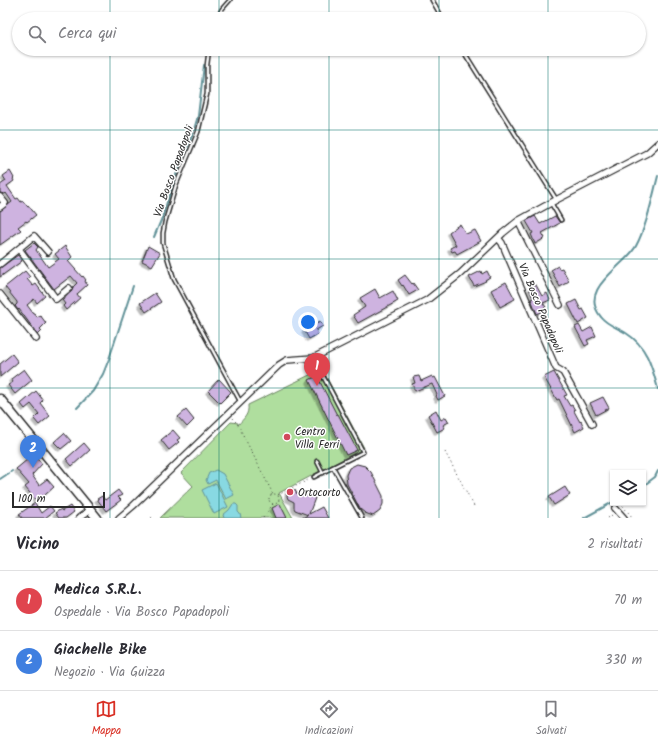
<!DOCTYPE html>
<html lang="it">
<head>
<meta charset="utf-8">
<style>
  body { margin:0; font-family:Kalam,sans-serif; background:#f2f2f3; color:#2b2b33 }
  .controls { position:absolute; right:12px; bottom:12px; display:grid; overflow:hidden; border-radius:0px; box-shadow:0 1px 3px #0004 }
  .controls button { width:36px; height:36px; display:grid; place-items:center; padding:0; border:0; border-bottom:1px solid #e1e1e2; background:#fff; color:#2b2b33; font:20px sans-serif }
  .scale { position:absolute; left:12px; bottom:10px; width:93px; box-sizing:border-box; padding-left:4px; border:2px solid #2b2b2b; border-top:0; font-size:11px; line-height:14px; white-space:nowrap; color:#2b2b2b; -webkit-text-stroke:3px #fff; paint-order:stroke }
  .you { position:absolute; left:308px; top:322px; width:14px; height:14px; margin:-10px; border:3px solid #fff; border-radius:50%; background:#1a73e8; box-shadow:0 0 0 6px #1a73e833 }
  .badge { display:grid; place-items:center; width:26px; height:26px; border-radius:50%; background:#d93025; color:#fff; font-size:13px; font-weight:700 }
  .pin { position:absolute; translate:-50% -33px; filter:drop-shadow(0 1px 2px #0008) }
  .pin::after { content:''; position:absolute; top:21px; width:14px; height:12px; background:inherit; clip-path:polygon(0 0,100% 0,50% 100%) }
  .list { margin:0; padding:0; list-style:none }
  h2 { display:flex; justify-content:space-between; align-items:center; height:52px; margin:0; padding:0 16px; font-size:17px }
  h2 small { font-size:13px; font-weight:400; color:#7c7c81 }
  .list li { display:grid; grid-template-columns:26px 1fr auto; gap:12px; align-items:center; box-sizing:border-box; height:60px; padding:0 16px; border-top:1px solid #e1e1e2 }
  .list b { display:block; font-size:15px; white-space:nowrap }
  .list p { margin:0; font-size:13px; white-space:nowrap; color:#7c7c81 }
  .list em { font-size:13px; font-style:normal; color:#7c7c81 }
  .icon { flex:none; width:22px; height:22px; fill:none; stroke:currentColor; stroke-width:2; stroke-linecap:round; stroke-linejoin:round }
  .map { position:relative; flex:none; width:658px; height:518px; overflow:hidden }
  .search { position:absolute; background:#fff; box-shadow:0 1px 3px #0004; left:12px; right:12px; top:12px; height:44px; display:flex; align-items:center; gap:10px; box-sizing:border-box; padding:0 14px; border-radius:22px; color:#7c7c81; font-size:15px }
  .sheet { height:172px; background:#fff }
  nav { display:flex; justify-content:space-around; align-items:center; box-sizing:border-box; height:56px; border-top:1px solid #e1e1e2; background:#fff; font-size:11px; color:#7c7c81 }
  nav a { display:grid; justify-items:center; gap:2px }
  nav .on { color:#d93025 }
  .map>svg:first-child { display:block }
  .green { fill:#afde9e; stroke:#6d8464 }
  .water { fill:#88d9e2; stroke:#639399 }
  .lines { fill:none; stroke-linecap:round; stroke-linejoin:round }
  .stream { stroke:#639399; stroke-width:2 }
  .building { fill:#ceb3e0; stroke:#2b2b2b; filter:url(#shadow) }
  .service-casing { stroke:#2b2b2b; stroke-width:5.5 }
  .minor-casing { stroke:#2b2b2b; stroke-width:8 }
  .secondary-casing { stroke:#2b2b2b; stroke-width:11 }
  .path { stroke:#2b2b2b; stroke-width:1; stroke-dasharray:1 3; stroke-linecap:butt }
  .service { stroke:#fff; stroke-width:2.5 }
  .minor { stroke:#fff; stroke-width:5.5 }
  .secondary { stroke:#fff; stroke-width:8 }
  .grid { fill:none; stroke:#0f766e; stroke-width:1; stroke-opacity:0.55 }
  .poi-dot { fill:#d1495b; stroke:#fff; stroke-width:1.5 }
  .labels { text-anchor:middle; stroke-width:3; stroke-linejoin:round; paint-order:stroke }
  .street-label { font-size:11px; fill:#2b2b2b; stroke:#fff }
  .poi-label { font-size:11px; fill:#2b2b2b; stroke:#fff; text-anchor:start }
</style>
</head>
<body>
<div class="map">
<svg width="658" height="518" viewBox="0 0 658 518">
  <defs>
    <filter id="shadow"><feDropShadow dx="-2.5" dy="2.5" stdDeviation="0" flood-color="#0004"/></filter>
  </defs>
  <rect width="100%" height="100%" fill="#fff"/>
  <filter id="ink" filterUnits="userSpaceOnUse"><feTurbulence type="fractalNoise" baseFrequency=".025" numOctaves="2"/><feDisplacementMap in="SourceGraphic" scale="8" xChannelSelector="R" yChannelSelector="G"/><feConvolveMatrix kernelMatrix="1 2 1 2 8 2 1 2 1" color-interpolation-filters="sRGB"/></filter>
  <g filter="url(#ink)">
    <path class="green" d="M322 369 364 448 279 493 293 518H160L193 486 181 473 231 422 238 423V425C244 418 249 415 248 405Z"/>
    <path class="water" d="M216 470 223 474 234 495 226 499 216 480 208 484 206 480 209 473Z
      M216 483 228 507 214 514 202 490Z
      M233 504H236L238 506V512L240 514 241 518H224L223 515 229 510Z"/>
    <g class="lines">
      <path class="stream" d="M658 176C652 199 647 225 636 246 625 267 577 288 601 317 607 325 618 328 626 333 647 346 652 367 658 389
        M154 237 162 218 174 180 193 133 198 116 204 65
        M77 408 93 391 103 374 109 359 133 286
        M0 479 12 471
        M643 486 655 477 658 471
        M584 518 613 502"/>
    </g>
    <path class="building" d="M10 171 14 178 13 179 14 181 7 186 16 199 18 198 21 202 23 201 27 206 28 205 36 215 27 222 26 221 18 227 21 230 0 245V211L12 202 6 193 5 194 0 193V185L6 181 3 176Z
      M535 216 540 224 555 216 560 223 542 233 545 238 535 244 531 234 533 233 526 221Z
      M460 224 466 234 475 230 481 241 457 254 455 251 452 252 450 248 456 245 449 232Z
      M34 243 38 247 36 250 48 267 59 259 55 254 65 246 72 257 68 261 82 277 83 276 86 280 85 281 87 285 77 294 80 298 66 310 63 306 65 304 62 300 72 291 73 287 77 283 71 276 54 289 25 250Z
      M148 246 160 253 152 266 142 261Z
      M18 255 22 261 0 277V268Z
      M558 266 559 269 562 268 569 281 560 287 551 270Z
      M25 271 30 277 27 279 33 286 36 284 45 296 37 303 34 299 27 305 33 313H34L37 317 40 315 46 323 40 329 42 331 38 335 19 309 18 310 15 306 17 304V302L5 287Z
      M481 271 482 274 487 271 490 277 485 280 486 281 474 286 469 277Z
      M405 275 412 284 413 283 418 290 409 295 403 285 402 286 398 280Z
      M506 282 515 299 500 307 491 290Z
      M536 285 542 296 547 293 550 300 543 303 546 307 541 310 542 312 537 314 531 299 533 298 529 288Z
      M375 289 380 298 393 291 398 301 358 323 353 315 365 307 360 298Z
      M155 293 161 302 146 312 140 303Z
      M576 300 581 310 583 309 588 318 578 324 568 304Z
      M320 321 323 326 316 330 318 334 309 339 304 330Z
      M579 325 583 332 592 327 596 336 587 340 589 344 585 346 575 327Z
      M12 354 18 362 0 377V364Z
      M24 369 32 380 15 394 8 385 13 382 11 379Z
      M554 372 567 395 564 396 570 406 572 405 575 410 574 411 580 422 581 421 584 427 575 432 559 399 557 400 544 377Z
      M317 376 337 415 338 414 357 450 346 455 309 380Z
      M419 376 421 381 432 376 433 378 435 377 445 396 438 400 436 396 437 395 432 384 415 391 412 384 415 383 413 377Z
      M219 379 231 392 220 403 208 391Z
      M36 391 43 400 40 403 50 416 39 425 34 419 39 414 31 404 25 409 21 404Z
      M603 397 609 408 596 415 590 403Z
      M186 410 194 420 187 427 178 417Z
      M436 410 441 420 446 417 449 422 443 425 445 428 437 432 428 415Z
      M173 430 180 438 177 440 179 442 169 450 161 440Z
      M64 433 71 441 61 449 54 442Z
      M84 443 90 450 72 466 66 459Z
      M34 454 42 464 32 475 39 485 47 479 54 487 37 502 25 487 29 484 16 469Z
      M357 464 365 466 371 472 383 496V504L380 511 373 516 365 513 360 509 347 484 346 475 349 468Z
      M565 487 570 495 554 505 549 497Z
      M118 490 122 495 118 497 121 500 106 511 97 499 102 496 105 500Z
      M288 490H295L297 494 300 492 303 493 306 496 309 495H312L315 498 309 514 322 507 328 518H302L308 515 295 510 294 508V502L288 499 287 496Z
      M35 503 41 513 50 506 54 511 45 518H22L19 514Z
      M280 504 287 518H276L272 508Z
      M70 506 74 512 66 518H59L55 513 61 509 62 511Z"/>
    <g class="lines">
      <defs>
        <path id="service" d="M432 0 443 19
          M217 19 222 9 230 0
          M209 49 207 65V94L198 132 176 185 165 222 163 233V243L174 279 240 401
          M462 49 556 199
          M551 203 561 220
          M314 359 363 452 333 467 362 518
          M317 461 323 473
          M314 477 333 467"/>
        <path id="minor" d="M0 197 5 203 0 207
          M518 221 560 305
          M498 238 502 243 556 368 563 372 592 424
          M19 249 56 299 69 288
          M0 264 34 236 48 252
          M0 294 36 339
          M615 508 624 518
          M79 518 90 510
          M119 518 133 506 279 365 287 360 313 358 427 300 460 274 503 233 518 221 556 200 647 153 658 143"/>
        <path id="secondary" d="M0 399 97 518"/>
      </defs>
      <use href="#service" class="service-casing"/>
      <use href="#minor" class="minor-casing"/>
      <use href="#secondary" class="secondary-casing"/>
      <path class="path" d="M188 136 191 137
        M233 418 238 425 273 494
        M445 452 474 506
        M269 499a5 5 0 1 1 10 0a5 5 0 1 1-10 0Z
        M278 495 310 479
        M620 505 621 504 633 518
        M151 517 152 518
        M263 518 273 504
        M608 518 612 515"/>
      <use href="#service" class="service"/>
      <use href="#minor" class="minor"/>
      <use href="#secondary" class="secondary"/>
    </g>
  </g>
  <path class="grid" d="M110 0V19M219 0V19M329 0V19M439 0V19M548 0V19M110 49V518M219 49V518M329 49V518M439 49V518M548 49V518M0 130H658M0 259H658M0 388H658"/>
  <g class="poi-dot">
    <circle cx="287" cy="437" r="4"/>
    <circle cx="290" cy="492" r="4"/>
  </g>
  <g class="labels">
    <g class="street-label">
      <text transform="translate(173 171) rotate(-70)" y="4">Via Bosco Papadopoli</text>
      <text transform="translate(541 308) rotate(67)" y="4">Via Bosco Papadopoli</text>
    </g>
    <g class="poi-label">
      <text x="295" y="435">Centro<tspan x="295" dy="13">Villa Ferri</tspan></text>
      <text x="298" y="496">Ortocorto</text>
    </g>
  </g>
</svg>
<div class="controls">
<button><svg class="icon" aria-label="layers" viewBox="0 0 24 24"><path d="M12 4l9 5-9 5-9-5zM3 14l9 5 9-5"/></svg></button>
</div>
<div class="scale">100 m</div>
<div class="you"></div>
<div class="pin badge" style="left:317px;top:386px;background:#e0444e">1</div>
<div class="pin badge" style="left:33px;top:468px;background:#3f7fe0">2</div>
<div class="search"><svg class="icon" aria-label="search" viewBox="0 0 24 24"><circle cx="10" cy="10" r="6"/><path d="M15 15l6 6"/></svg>Cerca qui</div>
</div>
<section class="sheet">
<h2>Vicino<small>2 risultati</small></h2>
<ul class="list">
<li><span class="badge" style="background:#e0444e">1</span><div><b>Medica S.R.L.</b><p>Ospedale · Via Bosco Papadopoli</p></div><em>70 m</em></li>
<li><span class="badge" style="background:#3f7fe0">2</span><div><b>Giachelle Bike</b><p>Negozio · Via Guizza</p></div><em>330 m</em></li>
</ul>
</section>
<nav>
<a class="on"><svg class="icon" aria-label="map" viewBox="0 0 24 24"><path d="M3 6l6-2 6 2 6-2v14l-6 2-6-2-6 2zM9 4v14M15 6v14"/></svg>Mappa</a>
<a><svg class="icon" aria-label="directions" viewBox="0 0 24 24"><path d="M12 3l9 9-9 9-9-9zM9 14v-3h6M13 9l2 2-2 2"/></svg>Indicazioni</a>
<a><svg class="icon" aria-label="saved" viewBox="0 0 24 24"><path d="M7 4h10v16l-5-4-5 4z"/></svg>Salvati</a>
</nav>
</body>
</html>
